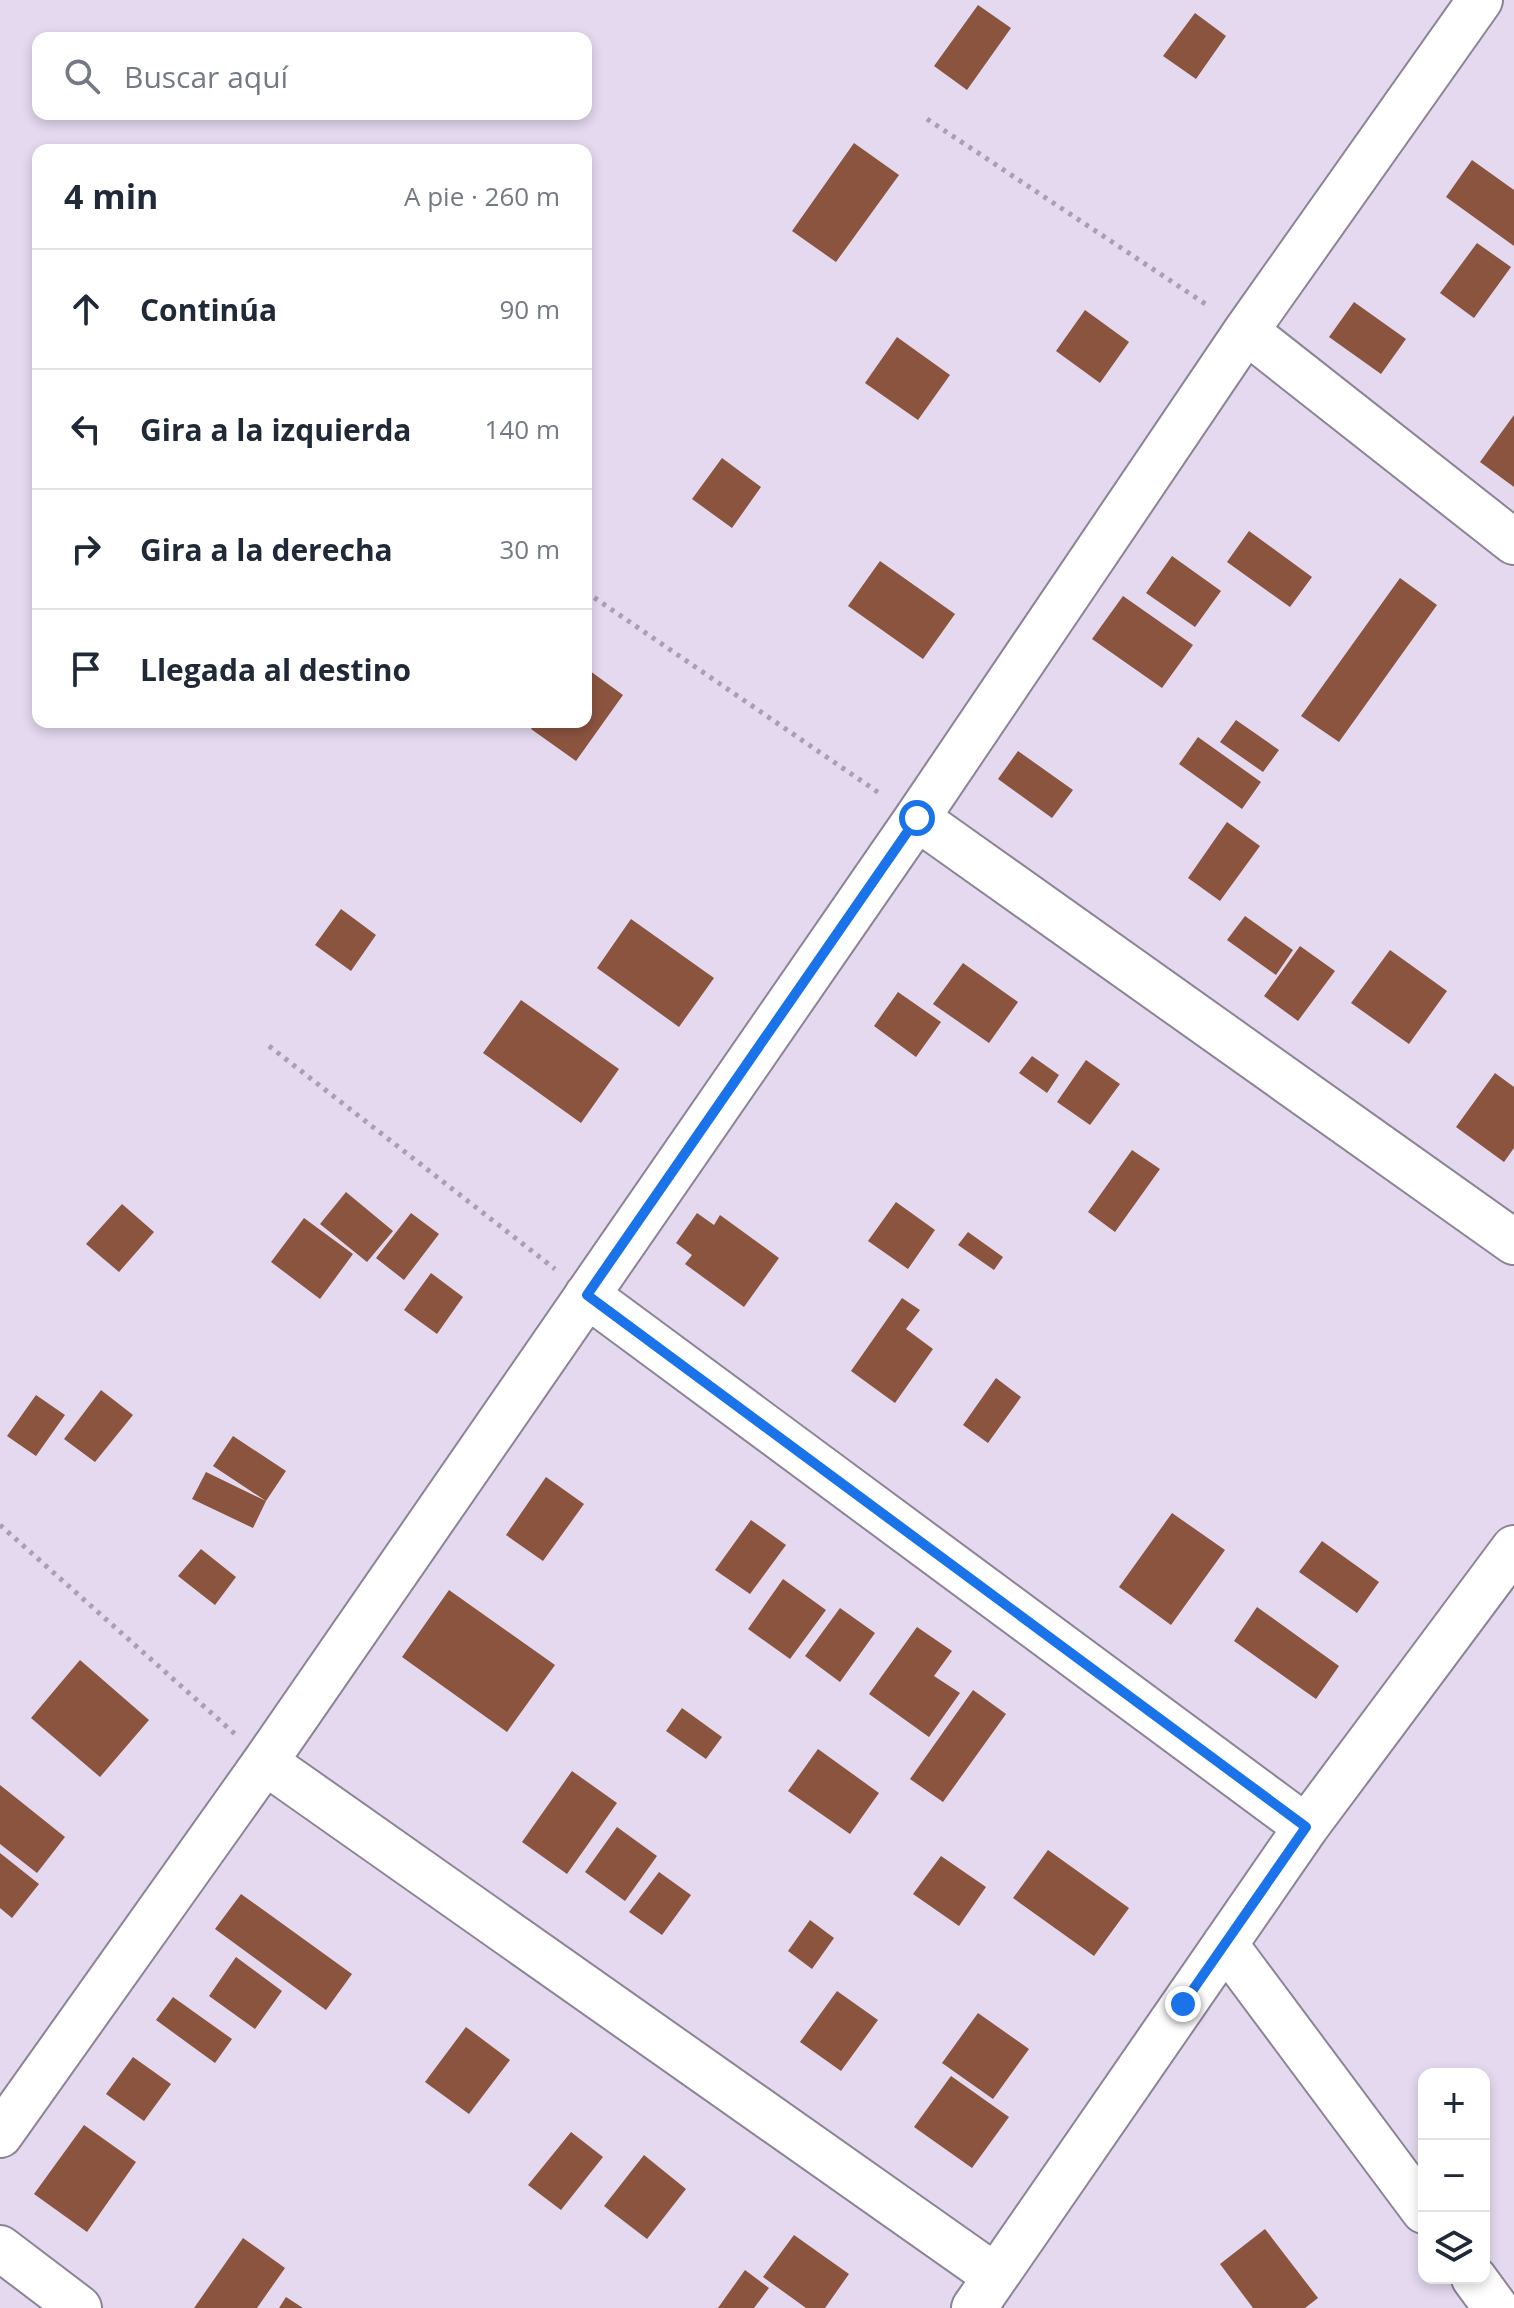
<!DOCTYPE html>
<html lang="es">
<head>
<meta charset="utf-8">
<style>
  body { margin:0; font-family:"Open Sans",sans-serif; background:#f2f2f3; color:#1f2937 }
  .controls { position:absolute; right:24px; bottom:24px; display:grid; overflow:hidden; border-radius:16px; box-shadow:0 4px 12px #0003 }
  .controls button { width:72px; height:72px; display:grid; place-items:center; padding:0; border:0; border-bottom:2px solid #e0e1e3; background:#fff; color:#1f2937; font:40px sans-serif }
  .stop { position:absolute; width:24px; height:24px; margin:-18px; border:6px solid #1a73e8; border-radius:50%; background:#fff }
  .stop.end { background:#1a73e8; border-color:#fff; box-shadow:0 2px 8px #0008 }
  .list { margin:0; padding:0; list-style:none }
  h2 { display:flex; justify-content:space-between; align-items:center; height:104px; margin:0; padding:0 32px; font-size:34px }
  h2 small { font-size:26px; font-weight:400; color:#747a83 }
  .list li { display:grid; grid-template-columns:52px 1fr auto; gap:24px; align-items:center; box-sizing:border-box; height:120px; padding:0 32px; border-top:2px solid #e0e1e3 }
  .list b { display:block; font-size:30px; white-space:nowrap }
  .list em { font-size:26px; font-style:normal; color:#747a83 }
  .icon { flex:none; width:44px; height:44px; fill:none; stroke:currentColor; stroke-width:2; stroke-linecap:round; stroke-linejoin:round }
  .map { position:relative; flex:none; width:1514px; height:2308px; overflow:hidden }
  .search { position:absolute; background:#fff; box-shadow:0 4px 12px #0003; left:32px; top:32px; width:560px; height:88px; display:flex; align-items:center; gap:20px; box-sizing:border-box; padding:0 28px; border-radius:16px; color:#747a83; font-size:30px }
  .panel { position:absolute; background:#fff; box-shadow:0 4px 12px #0003; left:32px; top:144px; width:560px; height:584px; border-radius:16px }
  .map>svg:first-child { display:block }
  .building { fill:#8b543f }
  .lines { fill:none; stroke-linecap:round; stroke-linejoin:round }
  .minor-casing { stroke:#8c8396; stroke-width:48 }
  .path { stroke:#a8a0b1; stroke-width:5; stroke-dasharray:4 6; stroke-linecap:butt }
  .minor { stroke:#fff; stroke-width:44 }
  .route { stroke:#1a73e8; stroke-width:10 }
</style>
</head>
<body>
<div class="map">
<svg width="1514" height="2308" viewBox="0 0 1514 2308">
  <rect width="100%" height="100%" fill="#e4d9ef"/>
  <path class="building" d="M978 5 1011 28 967 90 934 66Z
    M1195 13 1226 36 1196 79 1163 56Z
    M854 143 899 175 836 262 792 231Z
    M1472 160 1514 190V246L1446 197Z
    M1477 243 1511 267 1474 318 1440 293Z
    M1354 302 1406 339 1381 374 1329 337Z
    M1085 310 1129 342 1100 383 1056 351Z
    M897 337 950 375 918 420 865 383Z
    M1514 415V487L1480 462Z
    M722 458 761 487 732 528 692 499Z
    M1249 531 1312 577 1290 607 1227 562Z
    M1172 556 1221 591 1195 627 1146 593Z
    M880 561 955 614 923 659 848 606Z
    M1400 578 1437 605 1339 742 1301 716Z
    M1123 596 1193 645 1162 688 1092 639Z
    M586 668 623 695 576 761 531 729 536 722H586Z
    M1236 720 1279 750 1263 772 1220 742Z
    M1198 737 1261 782 1242 809 1179 764Z
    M1018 751 1073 790 1052 818 998 779Z
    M1227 822 1260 846 1220 901 1188 878Z
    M341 909 376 935 351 971 315 945Z
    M1245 916 1293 950 1276 975 1227 940Z
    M631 919 714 978 679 1027 597 968Z
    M1300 946 1335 971 1298 1021 1264 996Z
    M1390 950 1447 991 1409 1044 1351 1003Z
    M963 963 1018 1002 989 1043 933 1004Z
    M898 992 941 1022 916 1057 874 1026Z
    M521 1000 619 1069 581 1123 483 1053Z
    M1032 1056 1059 1075 1047 1093 1019 1073Z
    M1086 1060 1120 1084 1090 1125 1057 1102Z
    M1495 1073 1514 1087V1148L1504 1162 1456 1127Z
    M1132 1150 1160 1169 1115 1232 1088 1212Z
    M346 1192 393 1231 367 1262 320 1224Z
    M896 1202 935 1230 908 1269 868 1241Z
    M122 1204 154 1232 119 1272 86 1244Z
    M411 1213 439 1234 404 1280 376 1258Z
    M697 1213 714 1225 720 1215 779 1258 744 1307 685 1264 692 1255 676 1243Z
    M304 1218 353 1254 320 1299 271 1262Z
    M968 1232 1003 1257 994 1270 958 1245Z
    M431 1273 463 1297 437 1334 404 1310Z
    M902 1298 920 1310 906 1329 933 1349 895 1403 851 1371Z
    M996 1378 1021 1397 988 1443 963 1425Z
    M101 1390 133 1415 95 1462 64 1439Z
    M36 1395 65 1415 36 1456 7 1436Z
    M233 1436 286 1471 266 1501 213 1466Z
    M206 1472 266 1501 253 1528 192 1499Z
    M546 1477 584 1504 543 1561 506 1535Z
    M1172 1513 1225 1550 1171 1625 1119 1587Z
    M751 1520 786 1545 750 1594 715 1570Z
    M1322 1541 1379 1582 1357 1613 1299 1572Z
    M201 1549 236 1577 215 1605 178 1576Z
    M783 1579 826 1610 790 1659 748 1629Z
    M449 1590 555 1665 507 1732 402 1657Z
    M1257 1607 1339 1666 1316 1699 1234 1641Z
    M840 1608 875 1633 840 1682 805 1656Z
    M917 1627 952 1651 934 1676 960 1693 929 1737 869 1694Z
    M80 1660 149 1720 100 1777 31 1718Z
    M973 1690 1006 1714 943 1802 910 1779Z
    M682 1708 722 1737 706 1759 666 1731Z
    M818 1749 879 1793 850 1834 788 1791Z
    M572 1771 617 1803 567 1874 522 1842Z
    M0 1785 65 1837 37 1873 0 1844Z
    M617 1827 657 1856 625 1901 585 1872Z
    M1048 1850 1129 1908 1094 1956 1013 1898Z
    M0 1853 39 1884 12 1918 0 1908Z
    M941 1856 986 1887 959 1926 913 1894Z
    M659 1872 691 1895 662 1935 629 1912Z
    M241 1894 352 1974 326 2010 215 1929Z
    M810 1920 834 1938 812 1969 788 1951Z
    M236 1957 282 1991 255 2029 209 1996Z
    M837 1991 878 2020 841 2071 800 2042Z
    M173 1997 232 2039 215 2063 156 2020Z
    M978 2013 1029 2049 993 2099 942 2063Z
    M466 2027 510 2060 469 2114 425 2082Z
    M133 2057 171 2084 144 2121 106 2094Z
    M951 2076 1009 2117 972 2168 914 2127Z
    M84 2125 136 2162 87 2232 34 2194Z
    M571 2132 603 2157 561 2210 528 2185Z
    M644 2155 686 2189 647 2239 604 2206Z
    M1265 2229 1318 2298 1305 2308H1253L1220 2264Z
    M794 2235 849 2274 825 2308H806L763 2277Z
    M243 2238 285 2268 257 2308H194Z
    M745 2270 769 2288 754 2308H718Z
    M286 2297 303 2308H279Z"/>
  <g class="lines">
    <defs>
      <path id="minor" d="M1246 331 1514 542
        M917 818 1514 1242
        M587 1295 1306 1827
        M265 1762 995 2276
        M1225 1944 1424 2211
        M0 2135 265 1762 917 818 1246 331 1480 0
        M0 2248 79 2308
        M1474 2278 1496 2308
        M974 2308 1306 1827 1514 1548"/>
    </defs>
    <use href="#minor" class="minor-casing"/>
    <path class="path" d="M927 119 1210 307
      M586 592 882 795
      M269 1046 555 1269
      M0 1525 235 1734"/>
    <use href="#minor" class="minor"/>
  </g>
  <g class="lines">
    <path class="route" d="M917 818 587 1295 1306 1827 1183 2004"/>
  </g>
</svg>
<div class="controls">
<button>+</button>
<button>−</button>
<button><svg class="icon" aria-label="layers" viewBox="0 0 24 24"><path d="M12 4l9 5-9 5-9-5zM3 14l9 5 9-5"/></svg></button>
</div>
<div class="stop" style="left:917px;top:818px"></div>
<div class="stop end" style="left:1183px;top:2004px"></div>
<div class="search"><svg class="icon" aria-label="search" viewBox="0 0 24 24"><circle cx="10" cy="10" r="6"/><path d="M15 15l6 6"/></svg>Buscar aquí</div>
<section class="panel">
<h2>4 min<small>A pie · 260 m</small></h2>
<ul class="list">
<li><svg class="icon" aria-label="ahead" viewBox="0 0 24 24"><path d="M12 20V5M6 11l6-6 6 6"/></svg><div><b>Continúa</b></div><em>90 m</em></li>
<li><svg class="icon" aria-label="left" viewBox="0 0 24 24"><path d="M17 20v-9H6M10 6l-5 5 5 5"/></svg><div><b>Gira a la izquierda</b></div><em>140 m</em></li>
<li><svg class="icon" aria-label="right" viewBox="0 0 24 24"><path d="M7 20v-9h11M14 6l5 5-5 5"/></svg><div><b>Gira a la derecha</b></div><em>30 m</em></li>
<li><svg class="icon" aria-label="arrive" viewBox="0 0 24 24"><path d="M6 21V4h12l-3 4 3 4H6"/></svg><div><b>Llegada al destino</b></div></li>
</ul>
</section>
</div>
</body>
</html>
